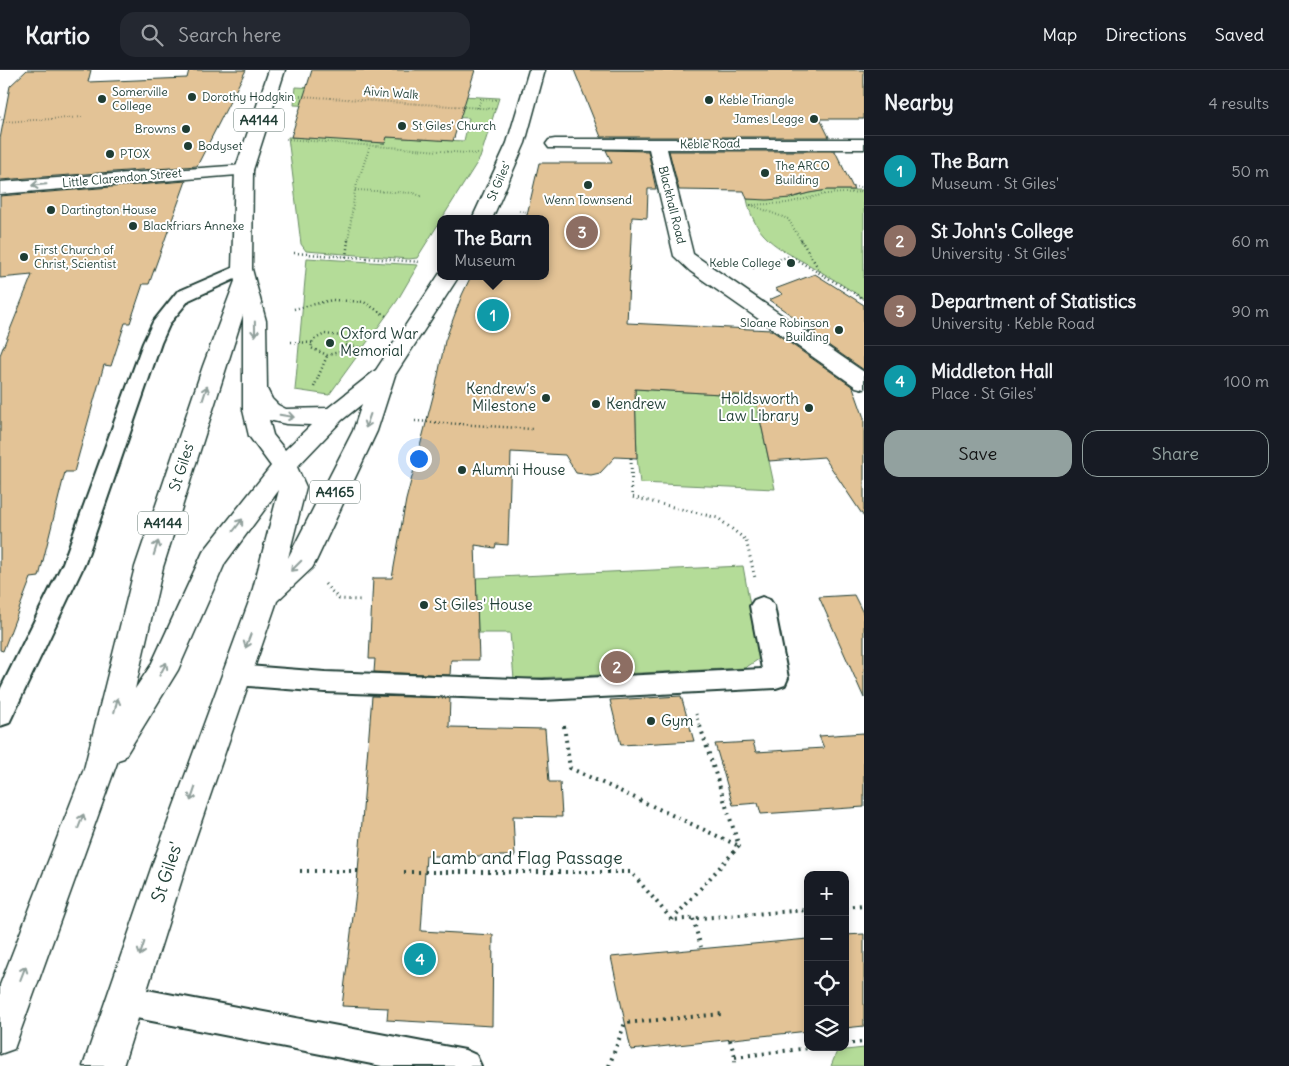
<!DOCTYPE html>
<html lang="en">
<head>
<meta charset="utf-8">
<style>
  body { margin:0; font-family:Delius,sans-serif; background:#242831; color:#f1f3f6 }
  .controls { position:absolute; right:15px; bottom:15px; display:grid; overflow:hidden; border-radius:10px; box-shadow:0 2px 8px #0003 }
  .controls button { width:45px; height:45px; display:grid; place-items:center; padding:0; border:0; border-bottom:1px solid #363941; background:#171b24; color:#f1f3f6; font:25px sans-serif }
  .you { position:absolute; left:418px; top:388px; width:18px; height:18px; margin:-12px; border:4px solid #fff; border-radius:50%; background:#1a73e8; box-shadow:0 0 0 8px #1a73e833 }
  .badge { display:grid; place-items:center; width:32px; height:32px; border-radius:50%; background:#92a19f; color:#fff; font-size:16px; font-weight:700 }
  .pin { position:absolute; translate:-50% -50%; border:2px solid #fff; box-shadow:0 1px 5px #0006 }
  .popup { position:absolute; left:437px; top:145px; width:112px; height:65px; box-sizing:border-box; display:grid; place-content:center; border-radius:10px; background:#171b24; filter:drop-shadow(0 1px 4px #0005); font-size:16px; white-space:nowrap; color:#9ea1a6 }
  .popup b { font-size:19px; color:#f1f3f6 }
  .popup::after { content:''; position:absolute; left:50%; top:100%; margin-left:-10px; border:10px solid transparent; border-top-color:#171b24 }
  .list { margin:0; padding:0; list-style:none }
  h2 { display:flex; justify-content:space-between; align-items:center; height:65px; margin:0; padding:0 20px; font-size:21px }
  h2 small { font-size:16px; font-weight:400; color:#9ea1a6 }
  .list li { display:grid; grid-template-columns:32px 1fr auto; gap:15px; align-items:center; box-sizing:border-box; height:70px; padding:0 20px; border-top:1px solid #363941 }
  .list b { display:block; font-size:19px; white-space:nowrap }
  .list p { margin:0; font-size:16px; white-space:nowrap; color:#9ea1a6 }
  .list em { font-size:16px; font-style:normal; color:#9ea1a6 }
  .actions { display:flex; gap:10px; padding:15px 20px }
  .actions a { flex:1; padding:11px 0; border:1px solid #92a19f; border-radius:15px; text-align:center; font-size:18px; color:#92a19f }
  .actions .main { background:#92a19f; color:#111 }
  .icon { flex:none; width:28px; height:28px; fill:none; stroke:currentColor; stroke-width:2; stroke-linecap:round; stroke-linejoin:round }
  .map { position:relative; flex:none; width:864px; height:996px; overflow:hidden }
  header { display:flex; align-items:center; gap:30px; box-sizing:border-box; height:70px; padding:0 25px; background:#171b24; border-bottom:1px solid #363941 }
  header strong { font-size:24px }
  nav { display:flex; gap:28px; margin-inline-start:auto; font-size:18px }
  .search { width:350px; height:45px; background:#242831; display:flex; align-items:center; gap:12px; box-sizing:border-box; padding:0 18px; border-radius:15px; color:#9ea1a6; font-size:19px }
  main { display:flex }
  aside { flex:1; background:#171b24 }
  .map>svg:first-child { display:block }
  .green { fill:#b4dc98; stroke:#6a8c66; fill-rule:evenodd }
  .building { fill:#e3c396; stroke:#1f3d34 }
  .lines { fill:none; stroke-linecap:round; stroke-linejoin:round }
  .lane-casing { stroke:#1f3d34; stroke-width:4 }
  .street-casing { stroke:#1f3d34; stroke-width:3 }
  .primary-casing { stroke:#1f3d34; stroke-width:3 }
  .path-far3 { stroke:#1f3d34; stroke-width:2; stroke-dasharray:0.5 2.5; stroke-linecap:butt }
  .path-far2 { stroke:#1f3d34; stroke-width:2.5; stroke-dasharray:1 3; stroke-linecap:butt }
  .path-far1 { stroke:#1f3d34; stroke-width:3; stroke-dasharray:1 4; stroke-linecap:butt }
  .path { stroke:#1f3d34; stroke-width:4; stroke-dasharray:2 5; stroke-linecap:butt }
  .lane { fill:#fff; fill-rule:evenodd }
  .street { fill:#fff; fill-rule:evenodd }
  .primary { fill:#fff; fill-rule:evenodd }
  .oneway { stroke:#8f9e9a }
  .poi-dot { fill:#1f3d34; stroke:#fff; stroke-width:2 }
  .labels { text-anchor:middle; stroke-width:4; stroke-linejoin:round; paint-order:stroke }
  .far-poi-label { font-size:12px; fill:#1f3d34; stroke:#fff; text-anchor:start }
  .far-street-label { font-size:12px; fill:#1f3d34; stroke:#fff }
  .shield { fill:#fff; stroke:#627771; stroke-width:1 }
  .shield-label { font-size:14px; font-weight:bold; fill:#1f3d34 }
  .poi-label { font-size:15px; fill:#1f3d34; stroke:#fff; text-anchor:start }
  .street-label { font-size:15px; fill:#1f3d34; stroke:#fff }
  .near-street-label { font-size:18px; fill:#1f3d34; stroke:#fff }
</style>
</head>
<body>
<header>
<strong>Kartio</strong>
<div class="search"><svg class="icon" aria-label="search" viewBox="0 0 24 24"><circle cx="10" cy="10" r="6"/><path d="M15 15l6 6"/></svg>Search here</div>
<nav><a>Map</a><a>Directions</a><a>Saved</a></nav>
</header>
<main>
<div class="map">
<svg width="864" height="996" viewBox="0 0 864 996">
  <rect width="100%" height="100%" fill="#fff"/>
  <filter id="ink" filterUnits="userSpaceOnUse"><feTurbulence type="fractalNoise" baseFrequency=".02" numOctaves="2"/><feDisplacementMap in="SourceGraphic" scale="10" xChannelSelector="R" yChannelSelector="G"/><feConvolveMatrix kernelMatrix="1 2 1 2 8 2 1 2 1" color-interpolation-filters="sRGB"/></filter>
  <g filter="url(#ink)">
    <path class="green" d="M296 17 499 28 480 88 417 188 409 189 306 181 301 174 288 67 330 69 340 37 294 35ZM428 46 469 48 464 71 387 67 385 73 365 72 367 66Z
      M827 120H864V229C849 219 833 209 818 200 784 180 755 172 747 129L790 128 809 123Z
      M307 188 418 195 397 231 329 325 295 320Z
      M635 319 755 326 775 419 640 413 637 388Z
      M743 496 751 541 762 587 745 598 514 609 510 563H478L476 508Z
      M864 978V996H831L837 981Z"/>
    <path class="building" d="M27 0H91L88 12 187 8 189 0H246L197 96 0 110V69L10 16Z
      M312 0H475L453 71 387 67 385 73 291 67Z
      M574 0H864V49H820L829 67H601Z
      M606 80 648 81 656 119H648L647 148 632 147 627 253 771 260 853 317 864 348V447L824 387 769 391 755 326 635 319 637 388 615 387 600 403 591 405 576 403 565 385 511 382 508 475 496 474 495 478 475 475 479 590H451L450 605 374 602 375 589H369L373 508H392L406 430 436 315 445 271 462 225 471 206H546V149H526L539 93H612Z
      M669 81H835L854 120H827L809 123 790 128 767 130 747 129 744 121 679 120Z
      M186 111 149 214H143L130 253H125L111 296 104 295 74 402H65L39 507 31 508 3 581 0 580V285L32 205 0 208V126Z
      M815 204 864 235V300L808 261 816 262 769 230 783 224 775 219Z
      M854 525 864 545V628L819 527Z
      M372 626 450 628 449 657 545 659 549 712H560L562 747 513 746 515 786H426L421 861 493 865 492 956 387 950 388 938 342 936 357 814Z
      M681 626 694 671 621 675 610 630Z
      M864 663V737L761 744 758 733 733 735 715 674 753 672 756 682 824 678 819 666Z
      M864 864V956L845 958V865Z
      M808 869V961L631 980 611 887Z"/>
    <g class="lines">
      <defs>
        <path id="lane" d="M242 194 248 195 250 199 248 203 189 230 170 253 161 273 85 493 9 653 0 656V620L63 493 143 273 153 252 177 222Z
          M762 527 770 530 774 536 788 608 785 615 776 618 543 630 325 622 235 615 226 612 223 605 226 598 235 595 325 602 543 610 762 599 750 536 754 530Z
          M126 916 465 980 476 985 481 996H382L126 946 115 942 111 931 115 920Z"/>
        <path id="street" d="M555 69H864V79H667L693 184 864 302V319L856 317 690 201 674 186 649 79 549 78 546 74 549 70Z
          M244 95 250 96 253 100 250 104 0 124V112Z"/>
        <path id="primary" d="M269 0H285L253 100 252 199 266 251 267 319 272 329 278 335 286 339 328 338 376 300 440 203V206H459L395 305 377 361 316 491 312 498 277 531 188 790 123 996H83L154 790 251 526 279 420 225 493 178 600 124 688 118 690 19 965 14 979 0 984V915L84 699 135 497 203 296 235 211 232 199 235 100ZM243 245V340L249 366 271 396 203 482 151 595 135 619 163 497ZM362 334 353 361 288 488 306 417 297 397 342 350ZM269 350 286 354 311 355 285 380 273 365Z
          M529 0H545L525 73 492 149H472L507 73Z"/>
      </defs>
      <use href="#lane" class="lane-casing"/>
      <use href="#street" class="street-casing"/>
      <use href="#primary" class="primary-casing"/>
      <path class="path-far3" d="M300 26 496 39
        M478 38 481 29 498 30
        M0 47 3 52 83 47
        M286 69 479 84
        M853 117H864
        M355 120 414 123 422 127
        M519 141 527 142
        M348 172 355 120 370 76
        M802 172 788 149 751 135 787 133 826 124 864 122"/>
      <path class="path-far2" d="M801 170 820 201
        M294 183 421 192
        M346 187 348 170
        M753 198 790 186 864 229
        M294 239 332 230 364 232 386 246
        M325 264 341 266 348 272 344 281 327 285 311 278 313 270Z
        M291 272 312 273
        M346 276 366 278
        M314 317 327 286
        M415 351 532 359"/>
      <path class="path-far1" d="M631 388 632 427 718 448 746 470 755 508
        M325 514 339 529 362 530
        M696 644 700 657"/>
      <path class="path" d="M564 656 570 698 739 776
        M300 801H358
        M404 802H631L672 850 808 840
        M845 837 864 835
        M693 849 701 877
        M672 850 739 776 700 656
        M730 970 735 987V996
        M845 974 864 972
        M735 987 817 977
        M609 996 625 953 722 944"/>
      <use href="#lane" class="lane"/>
      <use href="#street" class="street"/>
      <use href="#primary" class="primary"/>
    </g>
    <defs><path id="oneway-shaft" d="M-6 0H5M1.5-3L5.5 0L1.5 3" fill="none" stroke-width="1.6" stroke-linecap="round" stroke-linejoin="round" transform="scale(1.25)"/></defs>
    <g class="oneway">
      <use href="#oneway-shaft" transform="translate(39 115) rotate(175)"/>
      <use href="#oneway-shaft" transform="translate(255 259) rotate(89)"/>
      <use href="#oneway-shaft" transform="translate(205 323) rotate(-72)"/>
      <use href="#oneway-shaft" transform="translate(287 346) rotate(9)"/>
      <use href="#oneway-shaft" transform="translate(368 351) rotate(109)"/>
      <use href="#oneway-shaft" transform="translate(238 455) rotate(-53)"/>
      <use href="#oneway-shaft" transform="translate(156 478) rotate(-72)"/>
      <use href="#oneway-shaft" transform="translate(296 496) rotate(135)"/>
      <use href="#oneway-shaft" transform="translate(248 571) rotate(111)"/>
      <use href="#oneway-shaft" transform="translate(163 599) rotate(-62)"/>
      <use href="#oneway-shaft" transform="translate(116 635) rotate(-76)"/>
      <use href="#oneway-shaft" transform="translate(193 724) rotate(109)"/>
      <use href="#oneway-shaft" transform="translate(81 751) rotate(-69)"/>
      <use href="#oneway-shaft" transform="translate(142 879) rotate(108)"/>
      <use href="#oneway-shaft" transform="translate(23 903) rotate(-69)"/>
    </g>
  </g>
  <g class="poi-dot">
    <circle cx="192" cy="27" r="5"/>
    <circle cx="102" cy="29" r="5"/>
    <circle cx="709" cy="30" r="5"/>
    <circle cx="814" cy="49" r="5"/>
    <circle cx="402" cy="56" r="5"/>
    <circle cx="186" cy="59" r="5"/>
    <circle cx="188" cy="76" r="5"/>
    <circle cx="110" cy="84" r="5"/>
    <circle cx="765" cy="103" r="5"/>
    <circle cx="588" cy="115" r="5"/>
    <circle cx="51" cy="140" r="5"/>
    <circle cx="133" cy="156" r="5"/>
    <circle cx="24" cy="187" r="5"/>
    <circle cx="791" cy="193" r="5"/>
    <circle cx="839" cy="260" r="5"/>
    <circle cx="330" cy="273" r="5"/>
    <circle cx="546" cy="328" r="5"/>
    <circle cx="596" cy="334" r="5"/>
    <circle cx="809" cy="338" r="5"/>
    <circle cx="462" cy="400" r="5"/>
    <circle cx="424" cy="535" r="5"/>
    <circle cx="651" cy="651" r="5"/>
  </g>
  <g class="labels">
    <g class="far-poi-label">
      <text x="112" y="26">Somerville<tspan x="112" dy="14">College</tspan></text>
      <text x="202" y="31">Dorothy Hodgkin</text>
      <text x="719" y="34">Keble Triangle</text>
      <text x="804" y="53" text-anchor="end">James Legge</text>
      <text x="412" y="60">St Giles' Church</text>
      <text x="176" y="63" text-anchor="end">Browns</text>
      <text x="198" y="80">Bodyset</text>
      <text x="120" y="88">PTOX</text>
      <text x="775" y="100">The ARCO<tspan x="775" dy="14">Building</tspan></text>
      <text x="588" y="134" text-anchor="middle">Wenn Townsend</text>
      <text x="61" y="144">Dartington House</text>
      <text x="143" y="160">Blackfriars Annexe</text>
      <text x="34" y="184">First Church of<tspan x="34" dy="14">Christ, Scientist</tspan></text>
      <text x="781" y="197" text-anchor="end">Keble College</text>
      <text x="829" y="257" text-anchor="end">Sloane Robinson<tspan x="829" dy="14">Building</tspan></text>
    </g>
    <g class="far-street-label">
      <text transform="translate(391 23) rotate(4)" y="4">Aivin Walk</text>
      <text transform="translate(710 74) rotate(-1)" y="4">Keble Road</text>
      <text transform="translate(122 108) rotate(-5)" y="4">Little Clarendon Street</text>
      <text transform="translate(499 111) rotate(-67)" y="4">St Giles'</text>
      <text transform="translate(672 135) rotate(76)" y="4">Blackhall Road</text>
    </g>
    <g class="shield">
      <rect x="234" y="38.5" width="50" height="23" rx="4"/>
      <rect x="310" y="410.5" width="50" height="23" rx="4"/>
      <rect x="138" y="441.5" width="50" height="23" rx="4"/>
    </g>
    <g class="shield-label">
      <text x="259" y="55">A4144</text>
      <text x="335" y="427">A4165</text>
      <text x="163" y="458">A4144</text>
    </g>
    <g class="poi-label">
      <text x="340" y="269">Oxford War<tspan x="340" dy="17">Memorial</tspan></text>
      <text x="536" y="324" text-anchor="end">Kendrew’s<tspan x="536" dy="17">Milestone</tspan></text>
      <text x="799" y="334" text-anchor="end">Holdsworth<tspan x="799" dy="17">Law Library</tspan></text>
      <text x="606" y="339">Kendrew</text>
      <text x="472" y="405">Alumni House</text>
      <text x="434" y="540">St Giles' House</text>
      <text x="661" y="656">Gym</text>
    </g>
    <g class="street-label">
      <text transform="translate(182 396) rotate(-72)" y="5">St Giles'</text>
    </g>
    <g class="near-street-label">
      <text x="527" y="794">Lamb and Flag Passage</text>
      <text transform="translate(167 802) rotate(-72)" y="6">St Giles'</text>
    </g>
  </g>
</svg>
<div class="controls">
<button>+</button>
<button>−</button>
<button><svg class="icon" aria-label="locate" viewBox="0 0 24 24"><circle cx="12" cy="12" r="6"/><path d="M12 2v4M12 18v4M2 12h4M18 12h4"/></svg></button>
<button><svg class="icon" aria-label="layers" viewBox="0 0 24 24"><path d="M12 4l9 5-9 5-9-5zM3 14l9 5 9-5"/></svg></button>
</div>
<div class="you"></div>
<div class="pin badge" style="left:493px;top:245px;background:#0f9aa8">1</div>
<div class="popup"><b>The Barn</b>Museum</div>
<div class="pin badge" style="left:617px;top:597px;background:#8d6e63">2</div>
<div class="pin badge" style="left:582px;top:162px;background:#8d6e63">3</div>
<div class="pin badge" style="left:420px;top:889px;background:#0f9aa8">4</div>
</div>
<aside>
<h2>Nearby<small>4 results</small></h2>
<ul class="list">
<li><span class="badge" style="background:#0f9aa8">1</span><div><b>The Barn</b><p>Museum · St Giles'</p></div><em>50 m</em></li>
<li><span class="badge" style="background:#8d6e63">2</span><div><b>St John's College</b><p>University · St Giles'</p></div><em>60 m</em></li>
<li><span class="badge" style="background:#8d6e63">3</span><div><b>Department of Statistics</b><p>University · Keble Road</p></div><em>90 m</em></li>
<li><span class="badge" style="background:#0f9aa8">4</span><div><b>Middleton Hall</b><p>Place · St Giles'</p></div><em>100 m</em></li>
</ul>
<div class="actions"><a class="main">Save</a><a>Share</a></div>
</aside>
</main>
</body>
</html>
